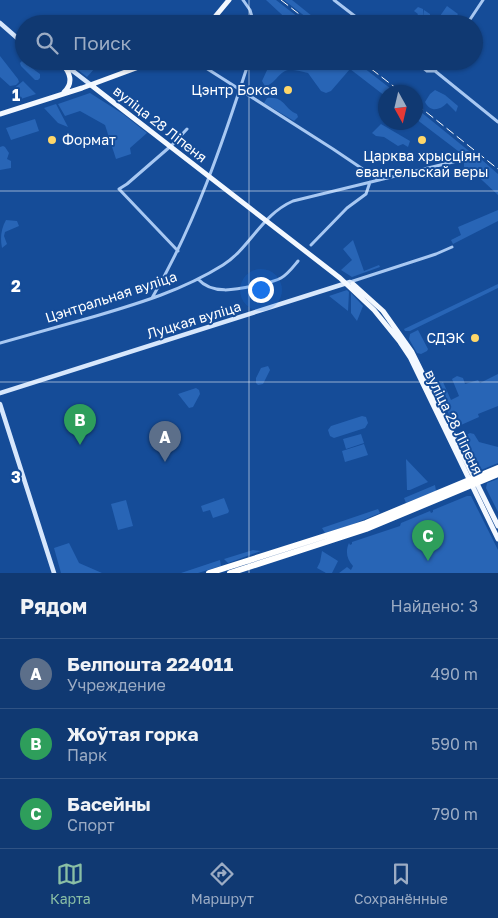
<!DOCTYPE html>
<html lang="ru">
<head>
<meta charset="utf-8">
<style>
  body { margin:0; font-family:"Golos Text",sans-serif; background:#1e447a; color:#f1f3f6 }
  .compass { position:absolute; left:378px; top:85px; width:45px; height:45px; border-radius:50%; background:#103972; box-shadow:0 1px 4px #0004; rotate:172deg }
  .you { position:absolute; left:260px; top:289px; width:18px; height:18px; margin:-12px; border:4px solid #fff; border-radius:50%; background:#1a73e8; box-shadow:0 0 0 8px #1a73e833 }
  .badge { display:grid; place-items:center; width:32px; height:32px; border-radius:50%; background:#8abfa5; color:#fff; font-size:16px; font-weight:700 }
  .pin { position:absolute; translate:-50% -41px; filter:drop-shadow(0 1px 2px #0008) }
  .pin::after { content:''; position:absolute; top:26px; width:18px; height:15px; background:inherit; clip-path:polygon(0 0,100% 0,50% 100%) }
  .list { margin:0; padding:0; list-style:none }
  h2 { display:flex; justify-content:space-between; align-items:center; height:65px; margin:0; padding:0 20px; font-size:21px }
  h2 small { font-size:16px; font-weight:400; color:#9cacc4 }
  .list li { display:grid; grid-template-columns:32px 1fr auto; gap:15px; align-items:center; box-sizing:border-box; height:70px; padding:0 20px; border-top:1px solid #305384 }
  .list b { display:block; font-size:19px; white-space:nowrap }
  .list p { margin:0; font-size:16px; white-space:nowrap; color:#9cacc4 }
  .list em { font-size:16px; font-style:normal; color:#9cacc4 }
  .icon { flex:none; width:28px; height:28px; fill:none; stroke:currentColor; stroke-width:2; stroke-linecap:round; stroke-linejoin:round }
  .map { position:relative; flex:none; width:498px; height:573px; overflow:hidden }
  .search { position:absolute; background:#103972; box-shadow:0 1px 4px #0004; left:15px; right:15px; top:15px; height:55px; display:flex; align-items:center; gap:12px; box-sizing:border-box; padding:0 18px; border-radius:28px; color:#9cacc4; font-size:19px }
  .sheet { height:275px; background:#103972 }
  nav { display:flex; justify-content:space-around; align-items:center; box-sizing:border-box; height:70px; border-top:1px solid #305384; background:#103972; font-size:14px; color:#9cacc4 }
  nav a { display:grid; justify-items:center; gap:2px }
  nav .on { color:#8abfa5 }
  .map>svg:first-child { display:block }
  .green { fill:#2865b6 }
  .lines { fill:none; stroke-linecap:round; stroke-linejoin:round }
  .street { stroke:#a8c8f2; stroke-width:3 }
  .secondary { stroke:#d7e7fc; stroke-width:4.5 }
  .primary { stroke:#f3f8ff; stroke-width:5 }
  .highway { stroke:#fff; stroke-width:6 }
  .rail { stroke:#fff; stroke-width:1; stroke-dasharray:9 4; stroke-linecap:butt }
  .grid { fill:none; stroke:#fff; stroke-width:1; stroke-opacity:0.55 }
  .poi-dot { fill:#ffd769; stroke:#154c98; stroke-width:2 }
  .labels { text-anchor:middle; stroke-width:4; stroke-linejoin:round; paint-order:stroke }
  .poi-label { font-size:14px; fill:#fff; stroke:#154c98; text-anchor:end }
  .street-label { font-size:14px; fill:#fff; stroke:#154c98 }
  .grid-label { font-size:16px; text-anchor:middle; font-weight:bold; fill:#fff; stroke:#154c98; stroke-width:4; stroke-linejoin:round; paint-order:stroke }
</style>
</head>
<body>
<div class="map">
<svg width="498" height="573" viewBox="0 0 498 573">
  <rect width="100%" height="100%" fill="#154c98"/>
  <path class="green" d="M266 0H276L307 24H292Z
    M284 0H292L322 24H315Z
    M447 6 458 14 451 24 440 16Z
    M418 7 423 9 424 17V10L430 14V16L431 15 435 18 430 20 435 19 432 24H412L408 21 410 16 415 19 418 14 414 11Z
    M0 56 18 79 19 82 16 85 10 86 0 77Z
    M22 61 40 74V78L38 80H35L21 66 20 63Z
    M75 61H88L95 68 87 77 73 66Z
    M277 61H355L395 92H386L385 96 350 69 331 91 326 93 321 91 308 73C302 72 294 69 288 70 278 72 275 85 265 86L262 81 268 68Z
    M23 81 36 94 21 99 19 93 12 90Z
    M435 90 445 95 458 106 456 112 447 103C439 111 430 112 425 102L430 94Z
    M90 93 123 114 147 133 130 148 131 154 116 159 105 125 80 111 65 116 58 104Z
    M267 98C285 96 284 109 297 114L298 117 294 121 264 103Z
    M56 104 68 127 58 123 44 108Z
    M416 108 469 151 466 154H462L416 119Z
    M35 119 39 131 11 140 6 128Z
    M381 124 410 141 408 147 403 144 398 146 384 137 376 136 372 133Z
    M3 146 5 147 9 153 7 159 11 161V168L0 170V147Z
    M474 153 498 174V195L468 167H464V163Z
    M498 210V221L453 244 451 240 461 235 458 227Z
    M6 220 17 221 19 226 5 232 4 236 7 244 2 248C0 238 1 229 6 220Z
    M353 240 364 271 379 265 380 267 352 277 341 270 352 260 343 249Z
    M498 284V288L410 331H405L404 329Z
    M347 290 349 292 348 311 329 296Z
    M351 293 363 306 357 321 351 313Z
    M418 330 428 349 427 351 421 354 417 353 409 339 410 334Z
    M268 366 270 370 263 384 258 385 256 383V378L261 368Z
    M498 374V406L478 414 479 417 461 425 453 422 437 391V385L443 382 451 400 459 396 452 379 457 376 463 378 465 384 478 380 480 383Z
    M196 388 199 390 200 394 193 407 189 408 178 394Z
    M362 416 366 417 368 423 365 428 334 438 330 436 328 430 331 426Z
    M470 433 474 434 479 442 498 447V463L481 470 474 463 462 440 464 436Z
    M361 434 364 443 346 449 343 439Z
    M364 444 368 455 345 462 342 451Z
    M406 459 428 482 410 490H407Z
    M498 479V512L486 488 487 483Z
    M435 485 436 491 406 503 404 498Z
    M467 496H471L498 550V573H339L347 567 351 570 353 566C347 559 345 552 349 543L350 545 352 544V542L400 526 401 523 430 511 431 513 433 512V510Z
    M224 498 229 511 228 513 213 518 210 510 203 512 201 506Z
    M126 500 133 526 118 530 111 504Z
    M378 509 380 513 351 525 325 533 322 528Z
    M69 543 79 563 102 573H61L54 548Z
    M253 550 261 551 228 563 224 559Z
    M322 551 338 561 332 573H326L317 568 320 562Z
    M220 560 221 566 198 573H181Z"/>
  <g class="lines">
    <path class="street" d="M243 0 250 10 254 24
      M334 0 365 24
      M467 24 483 0
      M195 61 333 149 379 180
      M415 61 427 71H435
      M435 71 498 122
      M435 71 442 61
      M311 245 347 208 366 194 370 182
      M178 251 119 189 127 184 172 145 187 129
      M198 279C213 296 239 289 258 285 266 283 274 282 281 278 288 274 293 267 298 261
      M350 282 436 254 452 247
      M152 298C195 225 223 142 249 61
      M0 343C32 334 64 325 96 316 140 303 183 290 223 265 250 248 261 215 293 201L465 159"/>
    <path class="secondary" d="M0 23 24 44
      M56 61 69 68 91 85
      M0 393 350 282
      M0 404 54 573"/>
    <path class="primary" d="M209 24 229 0
      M62 64C70 72 74 83 64 92
      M91 85 340 278 374 310 400 342 410 357 498 539
      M0 114 82 88 155 61
      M353 284 383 311 412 352 498 526"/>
    <path class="highway" d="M209 573 366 523 498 468
      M230 573 366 529 498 474"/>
    <path class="rail" d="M281 0 312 24
      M361 61 401 92
      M416 104 498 169"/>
  </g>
  <path class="grid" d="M249 0V24M249 61V573M0 191H498M0 382H498"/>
  <g class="poi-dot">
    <circle cx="288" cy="90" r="5"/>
    <circle cx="52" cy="140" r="5"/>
    <circle cx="422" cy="140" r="5"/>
    <circle cx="475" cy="338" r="5"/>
  </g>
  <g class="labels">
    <g class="poi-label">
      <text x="278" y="95">Цэнтр Бокса</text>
      <text x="62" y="145" text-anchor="start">Формат</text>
      <text x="422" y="161" text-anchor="middle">Царква хрысціян<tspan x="422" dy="16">евангельскай веры</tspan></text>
      <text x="465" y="343">СДЭК</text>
    </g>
    <g class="street-label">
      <text transform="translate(160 124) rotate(38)" y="5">вуліца 28 Ліпеня</text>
      <text transform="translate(111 297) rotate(-18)" y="5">Цэнтральная вуліца</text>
      <text transform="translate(194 320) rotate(-17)" y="5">Луцкая вуліца</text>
      <text transform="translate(454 422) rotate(64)" y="5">вуліца 28 Ліпеня</text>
    </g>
  </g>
  <g class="grid-label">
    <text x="16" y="101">1</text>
    <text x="16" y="292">2</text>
    <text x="16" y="483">3</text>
  </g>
</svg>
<svg class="compass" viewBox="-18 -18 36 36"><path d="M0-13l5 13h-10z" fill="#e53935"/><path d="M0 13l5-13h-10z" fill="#9cacc4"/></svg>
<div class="you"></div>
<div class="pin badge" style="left:165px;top:462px;background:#5c6f8a">A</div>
<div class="pin badge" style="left:80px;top:445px;background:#2e9e5b">B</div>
<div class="pin badge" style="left:428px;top:561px;background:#2e9e5b">C</div>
<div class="search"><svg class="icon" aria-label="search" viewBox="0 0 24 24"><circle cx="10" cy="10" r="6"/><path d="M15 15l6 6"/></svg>Поиск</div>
</div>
<section class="sheet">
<h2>Рядом<small>Найдено: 3</small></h2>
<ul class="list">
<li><span class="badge" style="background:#5c6f8a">A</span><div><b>Белпошта 224011</b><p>Учреждение</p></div><em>490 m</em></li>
<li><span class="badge" style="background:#2e9e5b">B</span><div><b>Жоўтая горка</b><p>Парк</p></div><em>590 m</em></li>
<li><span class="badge" style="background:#2e9e5b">C</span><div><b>Басейны</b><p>Спорт</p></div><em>790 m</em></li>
</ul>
</section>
<nav>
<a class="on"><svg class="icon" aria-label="map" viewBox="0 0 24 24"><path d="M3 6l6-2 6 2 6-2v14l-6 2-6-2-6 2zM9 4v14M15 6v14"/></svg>Карта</a>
<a><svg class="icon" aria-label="directions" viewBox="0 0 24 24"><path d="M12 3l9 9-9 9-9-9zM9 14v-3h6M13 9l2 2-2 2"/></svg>Маршрут</a>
<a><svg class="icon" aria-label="saved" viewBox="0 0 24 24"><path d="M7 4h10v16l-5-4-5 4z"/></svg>Сохранённые</a>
</nav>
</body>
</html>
